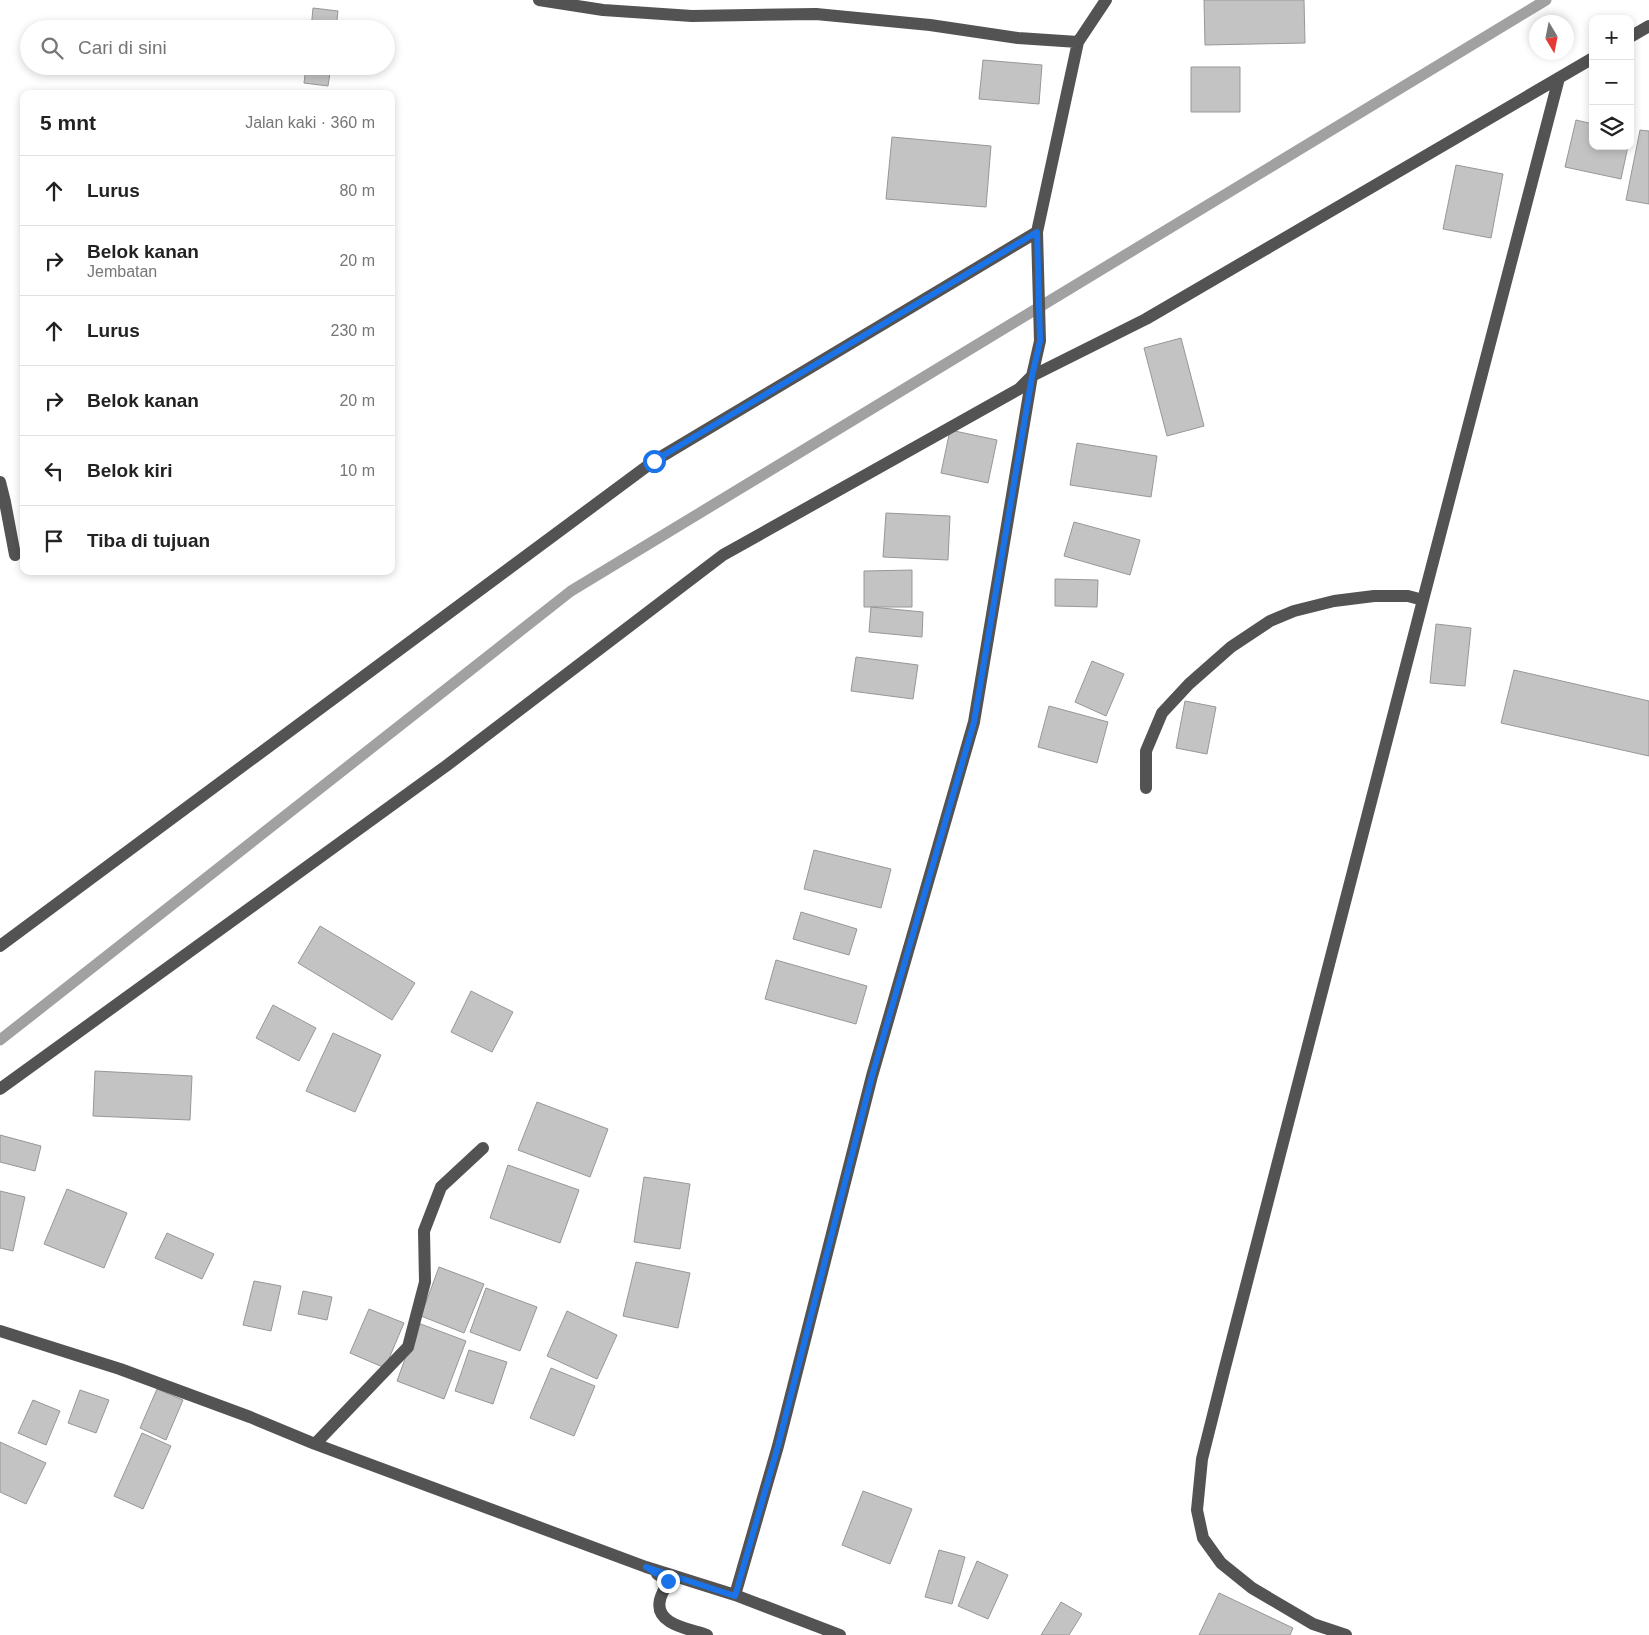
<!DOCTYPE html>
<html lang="id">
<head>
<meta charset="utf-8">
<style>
  body { margin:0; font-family:Helvetica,sans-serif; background:#f2f2f2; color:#222 }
  .controls { position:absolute; right:15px; top:15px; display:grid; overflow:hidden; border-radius:10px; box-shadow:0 2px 8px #0003 }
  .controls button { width:45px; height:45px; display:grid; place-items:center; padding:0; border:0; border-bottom:1px solid #e0e0e0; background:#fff; color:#222; font:25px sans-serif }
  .compass { position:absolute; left:1529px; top:15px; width:45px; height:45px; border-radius:50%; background:#fff; box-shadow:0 2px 8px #0003; rotate:170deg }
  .stop { position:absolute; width:15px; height:15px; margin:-11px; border:4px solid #1a73e8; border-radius:50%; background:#fff }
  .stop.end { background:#1a73e8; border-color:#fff; box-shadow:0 1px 5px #0008 }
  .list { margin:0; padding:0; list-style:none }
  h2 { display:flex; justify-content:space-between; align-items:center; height:65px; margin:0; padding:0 20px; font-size:21px }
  h2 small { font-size:16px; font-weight:400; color:#767676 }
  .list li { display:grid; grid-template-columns:32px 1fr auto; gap:15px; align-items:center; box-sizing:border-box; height:70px; padding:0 20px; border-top:1px solid #e0e0e0 }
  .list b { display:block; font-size:19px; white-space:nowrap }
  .list p { margin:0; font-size:16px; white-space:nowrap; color:#767676 }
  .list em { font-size:16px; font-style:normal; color:#767676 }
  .icon { flex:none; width:28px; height:28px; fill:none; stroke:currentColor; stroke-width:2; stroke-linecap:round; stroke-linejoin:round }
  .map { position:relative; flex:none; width:1649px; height:1635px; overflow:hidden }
  .search { position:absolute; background:#fff; box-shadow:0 2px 8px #0003; left:20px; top:20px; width:375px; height:55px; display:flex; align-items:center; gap:12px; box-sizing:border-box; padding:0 18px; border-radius:28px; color:#767676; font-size:19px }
  .panel { position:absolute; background:#fff; box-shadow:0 2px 8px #0003; left:20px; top:90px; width:375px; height:485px; border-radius:10px }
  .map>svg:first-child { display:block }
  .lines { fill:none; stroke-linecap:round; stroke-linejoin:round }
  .stream { stroke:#a1a1a1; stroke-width:11 }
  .building { fill:#c3c3c3; stroke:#979797 }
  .minor { stroke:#535353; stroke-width:12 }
  .route { stroke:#1a73e8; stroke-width:6 }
</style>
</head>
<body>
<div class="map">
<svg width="1649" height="1635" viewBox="0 0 1649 1635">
  <rect width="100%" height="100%" fill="#fff"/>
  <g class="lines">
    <path class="stream" d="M0 1040 571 591 1546 0"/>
  </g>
  <path class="building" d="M1204 0H1304L1305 43 1205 45Z
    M313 8 338 11 336 29H311Z
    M983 60 1042 65 1039 104 979 99Z
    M306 66H331L328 86 304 83Z
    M1191 67H1240V112H1191Z
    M1576 120 1593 124V146H1628L1621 179 1565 167Z
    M1640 130 1649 131V204L1626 200Z
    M892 137 991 146 986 207 886 199Z
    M1456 165 1503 174 1491 238 1443 229Z
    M1181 338 1204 426 1167 436 1144 348Z
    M950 430 997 440 988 483 941 473Z
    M1077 443 1157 456 1151 497 1070 485Z
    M886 513 950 516 948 560 883 557Z
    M1074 522 1140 540 1130 575 1064 556Z
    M912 570V607H864V571Z
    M1055 579 1098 580 1097 607 1055 606Z
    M871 607 923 612 922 637 869 632Z
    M1436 624 1471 628 1465 686 1430 683Z
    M856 657 918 665 913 699 851 691Z
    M1092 661 1124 674 1106 716 1075 702Z
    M1514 670 1649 701V756L1501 723Z
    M1185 701 1216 707 1207 754 1176 748Z
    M1049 706 1108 722 1097 763 1038 747Z
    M814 850 891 869 881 908 804 889Z
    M801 912 857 929 849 955 793 939Z
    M320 926 415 983 392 1020 298 963Z
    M776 960 867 986 856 1024 765 999Z
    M471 991 513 1012 492 1052 451 1032Z
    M273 1005 316 1028 299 1061 256 1038Z
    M333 1033 381 1055 355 1112 306 1091Z
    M95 1071 192 1076 190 1120 93 1116Z
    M537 1102 608 1129 590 1177 518 1150Z
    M0 1135 41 1146 35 1171 0 1162Z
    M508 1165 579 1190 560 1243 490 1218Z
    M644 1177 690 1184 680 1249 634 1242Z
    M67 1189 127 1213 104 1268 44 1244Z
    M0 1191 25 1197 13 1251 0 1248Z
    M167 1233 214 1254 202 1279 155 1258Z
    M636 1262 690 1273 678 1328 623 1316Z
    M439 1267 484 1284 464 1333 421 1316Z
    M254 1281 281 1286 271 1331 243 1325Z
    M486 1288 537 1307 520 1351 470 1332Z
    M303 1291 332 1297 327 1320 298 1314Z
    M369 1309 404 1323 385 1368 350 1353Z
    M567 1311 617 1335 597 1379 547 1356Z
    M418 1323 466 1341 444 1399 397 1381Z
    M469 1350 507 1362 493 1404 455 1391Z
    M551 1368 595 1386 574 1436 530 1418Z
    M157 1389 183 1400 166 1440 140 1428Z
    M80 1390 109 1400 96 1433 68 1423Z
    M33 1400 60 1411 46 1445 18 1433Z
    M142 1433 171 1446 143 1509 114 1496Z
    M0 1442 46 1463 26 1504 0 1492Z
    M863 1491 912 1509 890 1564 842 1545Z
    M939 1550 965 1557 952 1604 925 1597Z
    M977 1561 1008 1575 988 1619 958 1606Z
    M1219 1593 1293 1628 1290 1635H1199Z
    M1061 1602 1082 1614 1069 1635H1041Z"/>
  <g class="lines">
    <path class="minor" d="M539 0 603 10 692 16 816 14 930 25 1018 38 1078 42
      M1630 37 1649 26
      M0 482 5 502 15 555
      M1423 600 1559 78
      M1146 788V751L1162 713 1189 684 1231 647 1270 621 1294 611 1334 601 1374 596H1408L1423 600 1224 1371 1202 1459 1197 1510 1203 1538 1221 1563 1252 1588 1313 1624 1346 1635
      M0 946 654 461 1037 232
      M0 1089 446 766 723 555 1019 389 1032 376 1146 319 1593 58
      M0 1331 120 1369 250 1417 315 1444 646 1567 735 1595 778 1446 872 1076 974 722 1032 376 1040 341 1037 232 1078 42 1106 0
      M315 1444 408 1347 425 1282 424 1231 441 1187 483 1148
      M657 1574 668 1581C666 1587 661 1594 660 1600 654 1625 691 1629 707 1635
      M735 1595 840 1635"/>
  </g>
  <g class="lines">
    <path class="route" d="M654 461 1037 232 1040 341 1032 376 974 722 872 1076 778 1446 735 1596 646 1567 668 1581"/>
  </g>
</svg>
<div class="controls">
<button>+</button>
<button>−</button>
<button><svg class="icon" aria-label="layers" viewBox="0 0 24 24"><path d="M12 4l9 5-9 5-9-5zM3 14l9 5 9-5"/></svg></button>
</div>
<svg class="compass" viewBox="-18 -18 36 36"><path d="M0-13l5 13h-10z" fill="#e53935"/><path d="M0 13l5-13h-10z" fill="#767676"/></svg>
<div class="stop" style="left:654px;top:461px"></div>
<div class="stop end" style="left:668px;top:1581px"></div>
<div class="search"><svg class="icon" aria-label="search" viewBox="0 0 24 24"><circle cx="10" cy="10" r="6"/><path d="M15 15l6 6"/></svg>Cari di sini</div>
<section class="panel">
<h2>5 mnt<small>Jalan kaki · 360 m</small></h2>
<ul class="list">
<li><svg class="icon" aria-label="ahead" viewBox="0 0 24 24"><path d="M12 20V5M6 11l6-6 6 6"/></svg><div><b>Lurus</b></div><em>80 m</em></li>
<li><svg class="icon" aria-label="right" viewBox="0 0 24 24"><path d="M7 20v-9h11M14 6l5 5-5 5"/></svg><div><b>Belok kanan</b><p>Jembatan</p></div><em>20 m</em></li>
<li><svg class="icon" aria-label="ahead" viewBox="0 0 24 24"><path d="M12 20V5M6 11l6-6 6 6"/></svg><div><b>Lurus</b></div><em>230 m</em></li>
<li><svg class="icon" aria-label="right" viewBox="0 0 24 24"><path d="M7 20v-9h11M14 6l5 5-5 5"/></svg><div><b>Belok kanan</b></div><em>20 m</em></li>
<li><svg class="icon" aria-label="left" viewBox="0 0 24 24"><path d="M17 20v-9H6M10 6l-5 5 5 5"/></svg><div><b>Belok kiri</b></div><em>10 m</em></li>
<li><svg class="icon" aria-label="arrive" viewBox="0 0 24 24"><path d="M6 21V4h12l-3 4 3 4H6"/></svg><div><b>Tiba di tujuan</b></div></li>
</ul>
</section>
</div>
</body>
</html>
